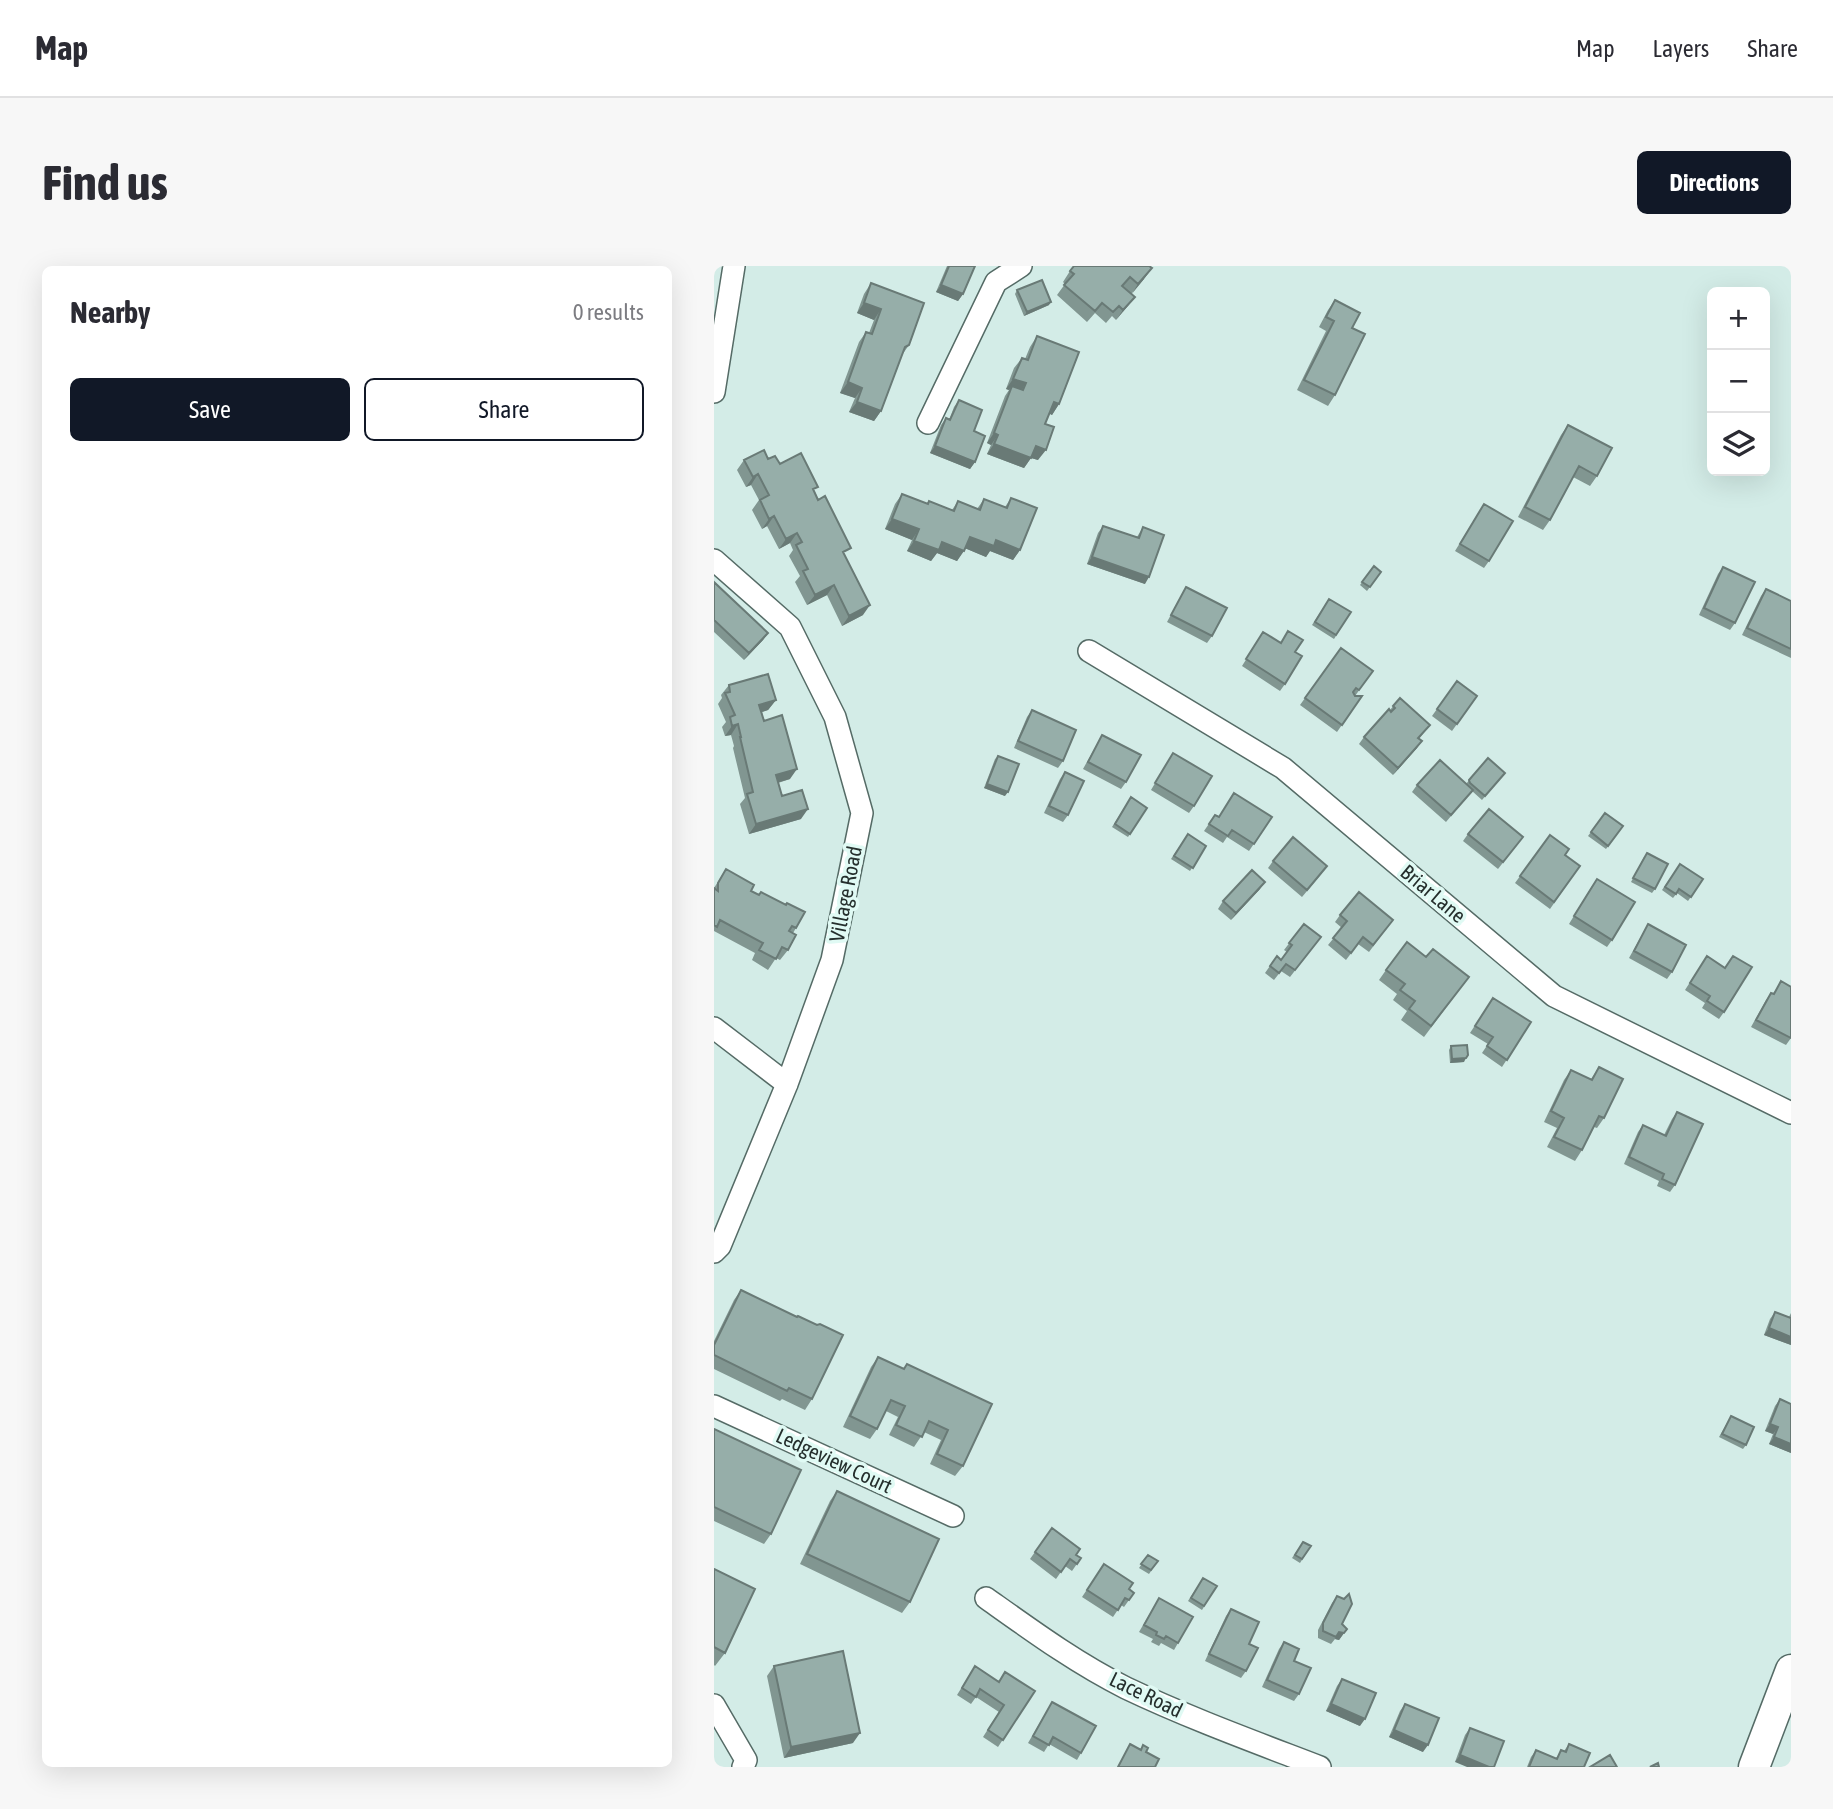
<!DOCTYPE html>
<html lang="en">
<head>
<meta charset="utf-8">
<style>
  body { margin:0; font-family:"Asap Condensed",sans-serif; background:#f7f7f7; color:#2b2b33 }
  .controls { position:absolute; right:21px; top:21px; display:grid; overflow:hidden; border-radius:10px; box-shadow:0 7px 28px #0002 }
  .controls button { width:63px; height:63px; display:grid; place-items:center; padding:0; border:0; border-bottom:2px solid #e1e1e2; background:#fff; color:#2b2b33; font:35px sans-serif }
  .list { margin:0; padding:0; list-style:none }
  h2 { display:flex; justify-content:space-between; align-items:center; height:91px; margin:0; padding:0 28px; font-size:30px }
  h2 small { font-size:23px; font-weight:400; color:#7c7c81 }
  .actions { display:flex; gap:14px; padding:21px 28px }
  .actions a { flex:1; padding:16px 0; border:2px solid #111827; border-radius:10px; text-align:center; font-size:24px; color:#111827 }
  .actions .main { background:#111827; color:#fff }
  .icon { flex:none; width:38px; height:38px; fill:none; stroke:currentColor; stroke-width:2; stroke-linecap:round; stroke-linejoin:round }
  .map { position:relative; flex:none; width:1077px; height:1501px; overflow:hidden; border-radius:10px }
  header { display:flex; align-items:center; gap:42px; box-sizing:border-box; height:98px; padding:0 35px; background:#fff; border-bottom:2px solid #e1e1e2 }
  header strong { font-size:33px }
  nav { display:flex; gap:38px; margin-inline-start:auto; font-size:24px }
  .intro { display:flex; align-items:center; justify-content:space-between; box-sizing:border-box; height:168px; padding:0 42px }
  h1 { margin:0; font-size:49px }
  .button { padding:18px 32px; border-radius:10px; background:#111827; color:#fff; font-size:24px; font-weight:700 }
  main { display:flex; gap:42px; padding:0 42px }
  aside { flex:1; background:#fff; border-radius:10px; box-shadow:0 7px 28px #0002 }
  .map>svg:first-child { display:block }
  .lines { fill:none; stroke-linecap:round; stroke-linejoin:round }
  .minor-casing { stroke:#556b66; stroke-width:24 }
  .secondary-casing { stroke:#556b66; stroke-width:33 }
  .minor { stroke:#fff; stroke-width:21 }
  .secondary { stroke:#fff; stroke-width:30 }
  .wall { fill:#819691 }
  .shaded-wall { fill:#697a76 }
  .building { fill:#96aea9; stroke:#697a76; stroke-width:2 }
  .labels { text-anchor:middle; stroke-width:7; stroke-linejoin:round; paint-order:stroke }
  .street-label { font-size:21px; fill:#252f2d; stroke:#e0faf4 }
</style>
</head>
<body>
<header>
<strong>Map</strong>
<nav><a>Map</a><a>Layers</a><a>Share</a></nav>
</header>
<div class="intro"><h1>Find us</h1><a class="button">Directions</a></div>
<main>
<aside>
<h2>Nearby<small>0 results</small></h2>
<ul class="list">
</ul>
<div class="actions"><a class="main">Save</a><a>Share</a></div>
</aside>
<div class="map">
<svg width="1077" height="1501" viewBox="0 0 1077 1501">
  <rect width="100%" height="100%" fill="#d3ece7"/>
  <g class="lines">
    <defs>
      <path id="minor" d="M0 126 20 0
        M214 157 282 16 307 0
        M0 294 76 361 121 451 148 547 118 694 73 818 6 980 0 986
        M375 385 569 502 840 730 1077 847
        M0 762 73 818
        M0 1140 239 1250
        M272 1332C317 1364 362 1397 412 1422 475 1452 541 1476 606 1501
        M0 1439 32 1494 29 1501"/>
      <path id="secondary" d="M1040 1501 1077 1404"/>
    </defs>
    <use href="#minor" class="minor-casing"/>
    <use href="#secondary" class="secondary-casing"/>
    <use href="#minor" class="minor"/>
    <use href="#secondary" class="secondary"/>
  </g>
  <path class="wall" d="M233 0H261L249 28 244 35 222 26Z
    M356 5 430 13 417 28 421 31 402 54 398 50 392 57 381 47 373 56 343 29 351 18 349 16Z
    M157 17 195 79 188 89 167 145 160 155 135 146 141 132 126 127 145 76 152 66 155 67 160 54 143 47 150 28Z
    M303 24 335 39 310 50 301 28Z
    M621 34 638 62 621 129 614 140 583 124 612 65 605 61 614 44Z
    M323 70 345 138 338 149 335 147 331 158 324 194 317 192 310 202 273 188 277 179 273 177 291 130 295 124 292 123 300 102 308 92 311 93 316 81Z
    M245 134 260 165 261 196 256 203 216 187 227 159 232 152 235 154 240 141Z
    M854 159 883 210 876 220 859 211 836 254 829 264 804 251 847 169Z
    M54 193 66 198 101 226 131 290 149 349 128 360 113 329 93 339 81 316 86 310 75 290 79 284 76 277 65 283 53 260 48 263 38 244 45 234 37 219 32 221 23 204 30 194Z
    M188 228 213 238 215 235 238 244 244 235 263 243 270 233 291 241 297 232 306 284 299 294 276 285 272 291 251 282 243 295 223 287 217 295 193 285 198 274 171 263 181 238Z
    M770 238 775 295 770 302 741 285Z
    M389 260 423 271 429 261 431 318 373 298 384 267Z
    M660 300 667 306 653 325 646 319Z
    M1009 301 1021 357 1016 364 985 349 1004 308Z
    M0 316 54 367 49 374 30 394 0 366Z
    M472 321 498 370 493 377 453 356Z
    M1052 323 1077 335V392L1028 369 1047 330Z
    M615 333 637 346 620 373 598 359Z
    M545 373 581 386 571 418 566 425 528 400Z
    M627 382 659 405 641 430H648L623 466 586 439Z
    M743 415 763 430 738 465 718 450Z
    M15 419 62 434 54 444 48 446 50 455 76 513 64 517 68 530 87 553 35 568 26 538 31 532 19 482 20 480 17 469 11 470 8 461 12 456 4 438 8 432 7 429Z
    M686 432 716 459 705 473 703 482 679 509 645 478 650 471 676 444Z
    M318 444 349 495 344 502 300 482 313 451Z
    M388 469 412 516 407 523 369 503Z
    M459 487 480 540 475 547 437 524Z
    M284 490 291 530 270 522 281 493Z
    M774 492 791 507 768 534 758 525 732 556 698 526 703 519 752 518Z
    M351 506 354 549 349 556 330 547 346 513Z
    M417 531 433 542 414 571 398 561Z
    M891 547 909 560 892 583 874 570Z
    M501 549 504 550 558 551 535 585 513 571 509 577 490 565Z
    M474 568 492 580 476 605 457 593Z
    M754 568 809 571 784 603 749 575Z
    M836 569 851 589 866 600 836 643 801 617Z
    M930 591 941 623 938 627 917 616Z
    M559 595 608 607 588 631 554 602Z
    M966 598 989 613 974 635 963 627 959 632 948 624Z
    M12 603 82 662 79 667 74 684 66 694 62 692 54 704 38 694 41 687 0 665V622Z
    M878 620 898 674 893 681 855 658Z
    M546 623 517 654 504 643 509 635Z
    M626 649 679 654 655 686 644 678 632 694 614 679 628 662 621 656Z
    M590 658 607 671 576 711 567 705 560 714 551 707 563 690 567 694 573 686 570 684Z
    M934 658 958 706 953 713 915 692Z
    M993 690 1010 746 1005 753 988 742 991 737 971 724Z
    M712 691 755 711 710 771 687 754 693 745 679 734 683 728 665 714 672 704Z
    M1067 715 1077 772 1072 779 1037 761 1052 734 1057 727 1059 728Z
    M779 732 817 756 788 801 768 787 774 778 756 767Z
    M737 780 750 796 736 797 735 784Z
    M885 801 890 852 883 862 880 861 868 884 861 895 833 881 843 862 830 856 850 814 857 804 877 813Z
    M963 846 961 919 956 926 943 920 945 915 910 898 924 866 929 859 950 869 958 853Z
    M27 1024 83 1051 103 1059 98 1133 91 1144 68 1133 66 1135 0 1103V1075L20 1034Z
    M1061 1046 1075 1051 1077 1047V1079L1050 1069 1056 1053Z
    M164 1091 189 1103 193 1098 278 1138 249 1200 241 1210 216 1198 227 1174 210 1166 200 1181 175 1169 184 1151 172 1145 163 1163 156 1173 129 1161 157 1101Z
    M1066 1133 1077 1138V1187L1055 1178 1059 1168 1051 1165 1061 1140Z
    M1017 1150 1032 1179 1029 1183 1005 1171Z
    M0 1163 57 1268 50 1278 0 1255Z
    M123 1225 196 1336 188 1347 86 1298 116 1235Z
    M338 1262 362 1289 367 1292 358 1305 351 1300 342 1313 316 1293Z
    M589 1276 597 1280 586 1297 578 1292Z
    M434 1289 444 1295 435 1308 425 1302Z
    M390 1298 415 1323 420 1327 410 1341 407 1339 399 1351 368 1331Z
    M0 1303 11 1387 1 1400 0 1399Z
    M489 1312 503 1320 488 1344 474 1335Z
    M623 1330 628 1358 633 1363 625 1374 621 1373 617 1378 604 1372V1364L618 1337Z
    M445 1332 464 1377 460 1384 447 1377 445 1380 437 1376 439 1373 425 1366Z
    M517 1343 532 1405 527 1412 491 1395 512 1350Z
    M570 1376 580 1395 585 1428 580 1435 548 1421 565 1383Z
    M60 1400 139 1477 70 1492 53 1410Z
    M261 1400 285 1416 321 1425 284 1481 269 1471 285 1446 262 1431 257 1438 243 1429Z
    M628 1413 646 1460 612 1445 623 1420Z
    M338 1436 367 1487 363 1494 335 1478 330 1486 314 1477Z
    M691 1438 709 1486 675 1471 686 1445Z
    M756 1462 790 1475 741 1496 751 1469Z
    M855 1478 870 1501H813L817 1491 822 1484 842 1493 847 1484 850 1485Z"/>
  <path class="shaded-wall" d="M438 2 430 13 417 29 424 18Z
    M227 19 249 28 244 35 222 26Z
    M421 31 413 41 402 54 409 44Z
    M337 36 335 39 310 50 313 46Z
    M150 37 167 43 160 54 143 47Z
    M299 113 312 117 305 128 298 120 295 124 292 123Z
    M134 116 148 122 141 132 126 127Z
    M143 136 167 145 160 155 135 146Z
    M340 136 345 138 338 149 332 146Z
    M280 167 284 169 277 179 273 177Z
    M280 178 317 192 310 202 273 188Z
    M221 180 261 196 256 203 216 187Z
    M322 180 332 184 324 194 314 191Z
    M44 208 37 219 32 221 39 211Z
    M60 250 53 260 48 263 55 253Z
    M178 253 205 263 198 274 171 263Z
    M83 267 76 277 65 283 72 273Z
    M256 271 282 274 306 284 299 294 276 285 272 291 248 281Z
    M200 275 228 276 250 285 243 295 223 287 217 295 193 285Z
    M378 291 435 311 431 318 373 298Z
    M120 319 113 329 93 339 101 329Z
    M156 339 149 349 128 360 135 350Z
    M54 367 49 374 30 394 35 387Z
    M62 434 54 444 38 449 45 439Z
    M24 458 17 469 11 470 18 460Z
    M708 475 703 482 679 509 684 502Z
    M83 503 76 513 55 519 62 509Z
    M273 518 294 526 291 530 270 522Z
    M94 543 87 553 35 568 42 558Z
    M551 616 546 623 517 654 522 647Z
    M752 792 750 796 736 797 738 793Z
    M1055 1062 1077 1071V1079L1050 1069Z
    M1056 1158 1064 1161 1059 1168 1051 1165Z
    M1060 1171 1077 1178V1187L1055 1178Z
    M625 1366 630 1367 625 1374 621 1373Z
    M617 1438 651 1453 646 1460 612 1445Z
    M680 1464 714 1479 709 1486 675 1471Z
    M146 1467 139 1477 70 1492 77 1481Z
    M746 1489 775 1501H753L741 1496Z"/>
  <path class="building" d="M235 0H261L249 28 227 19Z
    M360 0H435L438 2 424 18 416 11 408 20 421 31 409 44 405 40 399 46 388 37 381 45 350 19 360 8 356 5Z
    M328 14 337 36 313 46 303 24Z
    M157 17 210 37 195 79 191 81 167 145 143 136 148 122 134 116 152 66 158 68 167 43 150 37Z
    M621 34 646 47 638 62 651 68 621 129 590 114 620 55 612 51Z
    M323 70 365 86 345 138 340 136 331 158 340 161 332 184 322 180 317 192 280 178 284 169 280 167 298 120 309 124 312 117 299 113 308 92 314 94Z
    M245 134 268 144 260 165 271 170 261 196 221 180 232 152 236 154Z
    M854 159 898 182 883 210 865 200 836 254 811 241Z
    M50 184 54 193 61 190 66 198 87 187 104 221 99 223 104 234 111 230 137 282 129 286 156 339 135 350 120 319 101 329 89 305 94 303 82 279 88 276 83 267 72 273 60 250 55 253 46 234 55 229 44 208 39 211 30 194Z
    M188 228 214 238 215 235 240 245 244 235 266 244 270 233 293 242 297 232 323 242 306 284 282 274 280 280 256 271 250 285 228 276 225 284 200 275 205 263 178 253Z
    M770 238 799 255 775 295 746 278Z
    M389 260 425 272 429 261 450 269 435 311 378 291Z
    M660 300 667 306 656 321 648 316Z
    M1009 301 1041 316 1021 357 990 342Z
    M0 316 54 367 35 387 0 354Z
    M472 321 513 342 498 370 457 349Z
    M1052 323 1077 335V383L1033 362Z
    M615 333 637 346 622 369 601 356Z
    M574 365 589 374 581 386 588 390 571 418 532 393 549 366 567 377Z
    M627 382 659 405 645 424 642 422 639 426 641 430H648L628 459 591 432Z
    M54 408 62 434 45 439 50 455 68 449 83 503 62 509 68 530 88 524 94 543 42 558 33 528 39 526 26 471H27L24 458 18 460 16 451 21 449 11 427 16 426 15 419Z
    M743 415 763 430 743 458 723 443Z
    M686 432 716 459 704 472 708 475 684 502 650 471 675 443 677 446 681 442 679 440Z
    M318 444 362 464 349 495 304 475Z
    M388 469 427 489 412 516 374 496Z
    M459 487 498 510 480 540 441 517Z
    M284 490 305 498 294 526 273 518Z
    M774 492 791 507 771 530 756 517 755 514Z
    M726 494 759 524 737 549 703 519Z
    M351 506 370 515 354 549 335 540Z
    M520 527 558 551 540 578 518 564 514 570 495 558 501 549 505 551Z
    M417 531 433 542 416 568 401 558Z
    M775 543 809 571 789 596 754 568Z
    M891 547 909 560 894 580 877 566Z
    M474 568 492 580 479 602 460 590Z
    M836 569 855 583 851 589 866 600 840 636 806 610Z
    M579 571 613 600 593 624 559 595Z
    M933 587 954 598 941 623 919 612Z
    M966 598 989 613 977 631 965 623 962 628 951 621Z
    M12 603 40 619 37 625 45 629 47 626 72 639 73 637 91 646 82 662 78 660 75 665 82 669 74 684 68 681 62 693 45 684 49 677 6 654 3 661 0 659V622L4 625V617Z
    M538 604 551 616 522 647 509 635Z
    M883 613 921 636 898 674 860 650Z
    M645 626 679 654 659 679 649 671 637 687 619 672 633 655 626 649Z
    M590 658 607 671 581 704 572 698 565 707 556 700 563 690 567 694 578 679 575 677Z
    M934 658 972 679 958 706 920 685Z
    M693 676 712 691 719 683 755 711 717 760 695 743 701 735 686 724 691 718 672 704Z
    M993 690 1011 702 1019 690 1038 701 1010 746 993 735 996 730 976 717Z
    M1067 715 1077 721V772L1042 754 1057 727 1060 728Z
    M779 732 817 756 793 794 773 780 779 771 761 760Z
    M753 779 754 789 752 792 738 793 737 780Z
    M885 801 909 813 890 852 885 850 868 884 840 871 850 852 837 845 857 804 878 814Z
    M963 846 989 858 961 919 948 913 950 908 915 891 929 859 952 870Z
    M27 1024 83 1051 84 1050 103 1059 106 1058 129 1069 98 1133 75 1122 73 1125 0 1089V1079Z
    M1061 1046 1077 1052V1071L1055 1062Z
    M164 1091 190 1103 193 1098 278 1138 249 1200 223 1188 234 1164 215 1155 208 1171 182 1159 191 1140 177 1134 163 1163 136 1150Z
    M1066 1133 1077 1138V1178L1060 1171 1064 1161 1056 1158Z
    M1017 1150 1040 1161 1032 1179 1008 1168Z
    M0 1163 87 1204 57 1268 0 1241Z
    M123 1225 225 1273 196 1336 93 1288Z
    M338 1262 366 1283 362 1289 367 1292 363 1298 356 1293 347 1306 321 1286Z
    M589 1276 597 1280 588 1293 581 1289Z
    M434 1289 444 1295 437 1304 427 1298Z
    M390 1298 419 1317 415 1323 420 1327 415 1334 411 1332 404 1344 373 1324Z
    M0 1303 41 1323 11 1387 0 1381Z
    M489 1312 503 1320 490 1340 477 1332Z
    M635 1328 638 1338 628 1358 633 1363 630 1367 625 1366 622 1371 609 1365V1357L623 1330 630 1333Z
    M445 1332 479 1351 464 1377 452 1370 450 1373 442 1369 443 1366 430 1359Z
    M517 1343 545 1356 535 1378 544 1382 532 1405 495 1388Z
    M570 1376 585 1383 580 1395 597 1402 585 1428 553 1414Z
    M129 1385 146 1467 77 1481 60 1400Z
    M261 1400 285 1416 291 1406 321 1425 289 1474 274 1464 290 1439 266 1423 262 1431 248 1422Z
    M628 1413 662 1427 651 1453 617 1438Z
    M338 1436 382 1460 367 1487 339 1471 335 1479 319 1470Z
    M691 1438 725 1452 714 1479 680 1464Z
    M756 1462 790 1475 780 1501H775L746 1489Z
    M416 1478 427 1484 429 1479 434 1482 432 1486 445 1493 441 1501H404Z
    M855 1478 876 1487 870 1501H815L822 1484 843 1493 847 1484 852 1486Z
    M896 1489 903 1501H876Z
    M944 1497 945 1501H936Z"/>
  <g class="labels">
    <g class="street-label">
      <text transform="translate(132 628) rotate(-79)" y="7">Village Road</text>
      <text transform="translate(719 628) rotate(40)" y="7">Briar Lane</text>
      <text transform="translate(120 1195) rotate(25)" y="7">Ledgeview Court</text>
      <text transform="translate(432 1429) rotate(26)" y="7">Lace Road</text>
    </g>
  </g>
</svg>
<div class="controls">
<button>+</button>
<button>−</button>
<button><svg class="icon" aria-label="layers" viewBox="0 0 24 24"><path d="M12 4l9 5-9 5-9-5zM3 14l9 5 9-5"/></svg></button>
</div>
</div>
</main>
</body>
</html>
